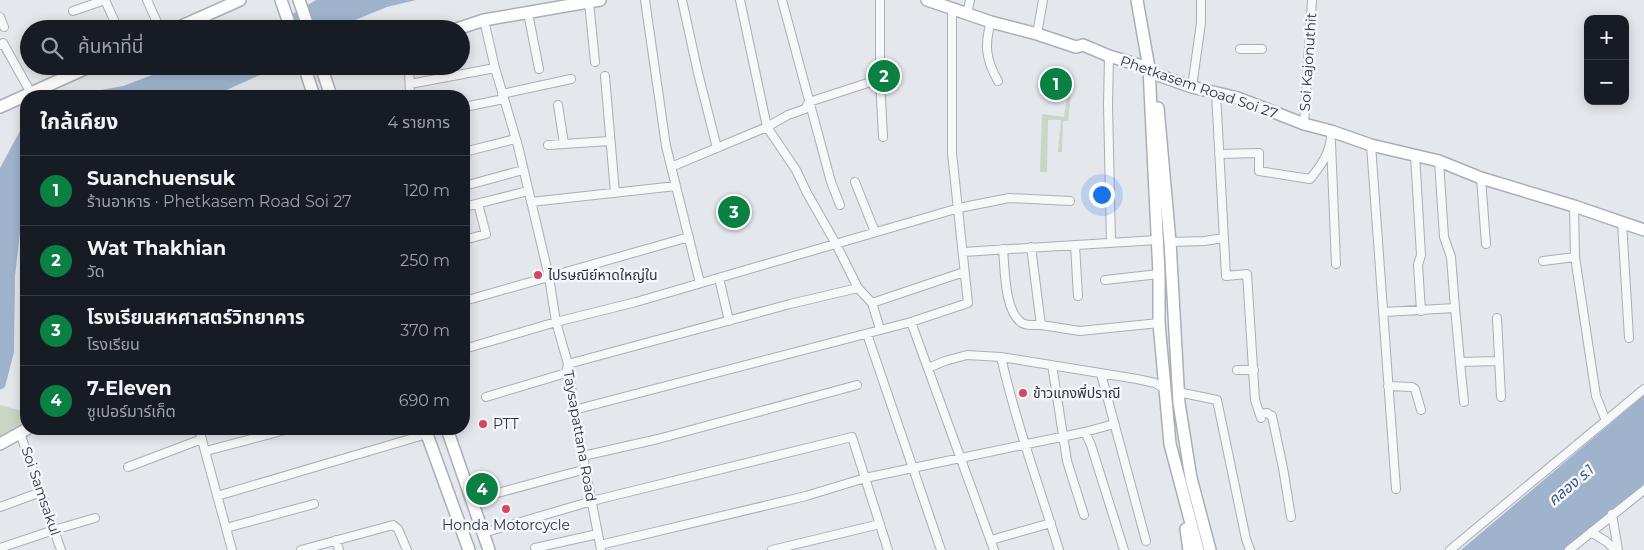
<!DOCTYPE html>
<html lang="th">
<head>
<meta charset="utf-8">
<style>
  body { margin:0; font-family:Montserrat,"Noto Sans Thai",sans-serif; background:#20242c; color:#f1f3f6 }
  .controls { position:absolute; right:15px; top:15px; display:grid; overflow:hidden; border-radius:10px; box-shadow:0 2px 12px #0003 }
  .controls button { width:45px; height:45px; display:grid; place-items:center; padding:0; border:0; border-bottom:1px solid #363941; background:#171b24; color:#f1f3f6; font:25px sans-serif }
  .you { position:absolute; left:1101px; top:194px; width:18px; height:18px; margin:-12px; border:4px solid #fff; border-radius:50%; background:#1a73e8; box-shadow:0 0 0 8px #1a73e833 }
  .badge { display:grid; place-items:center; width:32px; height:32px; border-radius:50%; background:#0b8043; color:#fff; font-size:16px; font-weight:700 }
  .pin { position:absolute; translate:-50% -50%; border:2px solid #fff; box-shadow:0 1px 5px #0006 }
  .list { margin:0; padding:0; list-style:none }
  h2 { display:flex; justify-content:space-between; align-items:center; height:65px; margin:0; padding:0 20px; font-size:21px }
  h2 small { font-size:16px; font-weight:400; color:#9ea1a6 }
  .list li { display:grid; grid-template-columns:32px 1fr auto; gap:15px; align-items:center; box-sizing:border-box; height:70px; padding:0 20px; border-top:1px solid #363941 }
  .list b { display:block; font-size:19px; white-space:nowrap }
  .list p { margin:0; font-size:16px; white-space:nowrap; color:#9ea1a6 }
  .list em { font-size:16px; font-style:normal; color:#9ea1a6 }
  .icon { flex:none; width:28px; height:28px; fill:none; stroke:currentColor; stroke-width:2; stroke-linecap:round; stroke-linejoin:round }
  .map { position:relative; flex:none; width:1644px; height:550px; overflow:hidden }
  .search { position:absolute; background:#171b24; box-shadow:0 2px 12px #0003; left:20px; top:20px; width:450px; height:55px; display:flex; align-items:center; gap:12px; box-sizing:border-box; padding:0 18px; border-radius:28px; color:#9ea1a6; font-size:19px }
  .panel { position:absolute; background:#171b24; box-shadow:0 2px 12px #0003; left:20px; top:90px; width:450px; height:345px; border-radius:20px }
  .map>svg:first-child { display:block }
  .green { fill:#c9d6c5 }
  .water { fill:#9fb4cc }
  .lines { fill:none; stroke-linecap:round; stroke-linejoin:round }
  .street-casing { stroke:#a9aeb7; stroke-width:10 }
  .secondary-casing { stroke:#a9aeb7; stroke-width:14 }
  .street { stroke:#f7f8fa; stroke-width:8 }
  .secondary { stroke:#fff; stroke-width:11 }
  .poi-dot { fill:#d1495b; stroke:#f4f6f9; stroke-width:2 }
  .labels { text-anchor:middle; stroke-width:5; stroke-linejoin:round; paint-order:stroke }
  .street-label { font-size:14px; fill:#2b3445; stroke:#f4f6f9 }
  .poi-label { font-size:14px; fill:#2b3445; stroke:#f4f6f9; text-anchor:start }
  .water-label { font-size:15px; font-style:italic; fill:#34527a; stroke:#f4f6f9 }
</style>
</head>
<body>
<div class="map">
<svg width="1644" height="550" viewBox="0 0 1644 550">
  <rect width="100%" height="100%" fill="#e4e7ec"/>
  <path class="green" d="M1070 76H1073L1068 121H1063L1062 152H1058L1061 120H1048L1047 172H1040L1042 114 1064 117Z
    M0 405 26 412V423L0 437Z"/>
  <path class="water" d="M316 0H416L387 7 333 29H268Z
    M176 66H280L213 96H68L123 86Z
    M26 125V194L24 198 15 276 14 352 5 387 0 390V168L21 129Z
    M1644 395V484L1565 550H1461Z"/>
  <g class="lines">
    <defs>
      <path id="street" d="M147 0 160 29
        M645 0 666 146 700 283
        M682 0 698 73 717 148
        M740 0 767 127 796 170 807 193 836 244 858 288 872 303 880 329
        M782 0 831 182 840 205
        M880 0V79L883 137
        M589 2 595 62
        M73 11 105 0 118 29
        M528 13 539 69
        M967 14 970 0
        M0 17 4 27
        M484 20 495 68 518 146 549 277 556 322 568 364 574 410 601 550
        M991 22C984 45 986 60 998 81
        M1037 34 1043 0
        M0 45 3 43 31 93
        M1240 49H1262
        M1109 56 1108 105 1111 243
        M409 66 410 96
        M605 76 615 193
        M410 84 495 68
        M1192 87 1201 23V0
        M1216 93 1226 276 1247 274 1255 400 1261 418
        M502 94 571 79
        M558 105 564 144
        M464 107 504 99
        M1304 124 1312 0
        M1331 143 1336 264
        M548 145 610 141
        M1371 145 1396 489
        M464 152 515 139
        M1219 154 1259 153V171L1310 179C1320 167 1331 152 1331 135
        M1415 155 1421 255 1418 265 1421 311
        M1439 161 1444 237 1451 257 1455 308
        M671 167 767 127 788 115 805 109 809 102 880 79
        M1481 178 1486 244
        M855 182 875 232
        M464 186 523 170
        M531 202 676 186
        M1574 206 1575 257 1596 396 1606 421
        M464 207 528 191
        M1622 222 1629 338
        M464 240 486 234 478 204
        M1170 242 1204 241 1224 238
        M1075 245 1078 296
        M1031 247 1041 325 1080 331 1159 323
        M1003 249C1005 269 1004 311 1022 323 1028 326 1035 325 1041 325
        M963 252 1157 240
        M1543 261 1575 257
        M719 278 729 321
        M1105 280 1159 274
        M464 301 689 237
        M872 303 964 272
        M1384 312 1455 308 1460 362 1499 361
        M1497 318 1501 397
        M911 322 994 550
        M867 334 941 550
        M464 349 556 322 636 302 959 208 1009 198 1070 201
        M1001 357C1016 423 1039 486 1059 550
        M1460 362 1464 402
        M1052 365 1067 461 1084 515
        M928 368 945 361 967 355 1001 357 1137 379 1155 383 1165 389
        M1237 370H1254
        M1101 374 1146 541
        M1388 386 1412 387 1415 389 1421 410
        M1178 392 1217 400 1246 539 1250 550
        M486 397 566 373 568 364 790 304 858 288
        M574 410 911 322 968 303 952 153V9
        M1260 414 1267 413 1272 416 1283 468 1291 517
        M199 429 232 550
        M1085 432 1091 445 1124 550
        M20 433 61 550
        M206 451 289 429
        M583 456 658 439 857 385
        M128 467 202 439
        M217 496 427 434
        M472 500 586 469
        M0 507 41 492
        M1612 514 1618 550
        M226 528 314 504
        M1591 532 1607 542 1615 550
        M483 533 592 501 852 437 888 550
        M336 540 339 550
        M991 540 1051 523
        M600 545 806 496 865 478 1085 432 1114 424
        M0 548 54 530 95 518
        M535 548 598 534
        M301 550 393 525 398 529 407 550
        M772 550 880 524
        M1450 550 1644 389
        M1569 550 1644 490"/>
      <path id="secondary" d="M281 0 291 29
        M299 0 309 29
        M927 0 991 22 1037 34 1076 47 1083 45 1109 56 1149 68 1155 74 1192 87 1238 98 1304 124 1331 131 1371 145 1439 161 1481 178 1574 206 1644 230
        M1137 0 1149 68 1159 274V323L1170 444 1198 550
        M175 29 240 0
        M457 29 484 20 600 0
        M304 66 314 96
        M321 66 331 96
        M322 70 335 66
        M0 107 91 66
        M1158 108 1170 242 1179 403 1191 478 1210 550
        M425 429 469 550
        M447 429 489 550
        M0 444 27 429
        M1186 529 1189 550"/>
    </defs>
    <use href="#street" class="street-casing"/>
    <use href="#secondary" class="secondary-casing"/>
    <use href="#street" class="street"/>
    <use href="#secondary" class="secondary"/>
  </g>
  <g class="poi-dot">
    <circle cx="538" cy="275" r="5"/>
    <circle cx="1023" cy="393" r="5"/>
    <circle cx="483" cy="424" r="5"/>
    <circle cx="506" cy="509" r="5"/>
  </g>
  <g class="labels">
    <g class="street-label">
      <text transform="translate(1308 62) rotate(-86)" y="5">Soi Kajonuthit</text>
      <text transform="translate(1199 87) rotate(19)" y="5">Phetkasem Road Soi 27</text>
      <text transform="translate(580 436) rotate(80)" y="5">Taysapattana Road</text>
      <text transform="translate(41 491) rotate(71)" y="5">Soi Samsakul</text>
    </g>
    <g class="poi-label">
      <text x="548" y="280">ไปรษณีย์หาดใหญ่ใน</text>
      <text x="1033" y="398">ข้าวแกงพี่ปราณี</text>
      <text x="493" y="429">PTT</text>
      <text x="506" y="530" text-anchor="middle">Honda Motorcycle</text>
    </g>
    <g class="water-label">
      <text transform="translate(1571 485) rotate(-40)" y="5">คลอง ร.1</text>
    </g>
  </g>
</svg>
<div class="controls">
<button>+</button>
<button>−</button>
</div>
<div class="you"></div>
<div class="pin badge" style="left:1056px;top:84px">1</div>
<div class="pin badge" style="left:884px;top:76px">2</div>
<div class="pin badge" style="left:734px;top:212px">3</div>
<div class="pin badge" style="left:482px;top:489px">4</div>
<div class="search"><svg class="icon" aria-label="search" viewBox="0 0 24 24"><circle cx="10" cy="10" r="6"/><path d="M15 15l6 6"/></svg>ค้นหาที่นี่</div>
<section class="panel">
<h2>ใกล้เคียง<small>4 รายการ</small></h2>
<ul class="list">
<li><span class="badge">1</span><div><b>Suanchuensuk</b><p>ร้านอาหาร · Phetkasem Road Soi 27</p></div><em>120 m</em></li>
<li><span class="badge">2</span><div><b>Wat Thakhian</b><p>วัด</p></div><em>250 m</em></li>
<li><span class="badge">3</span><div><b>โรงเรียนสหศาสตร์วิทยาคาร</b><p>โรงเรียน</p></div><em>370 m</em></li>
<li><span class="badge">4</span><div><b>7-Eleven</b><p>ซูเปอร์มาร์เก็ต</p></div><em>690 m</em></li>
</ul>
</section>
</div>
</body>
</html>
